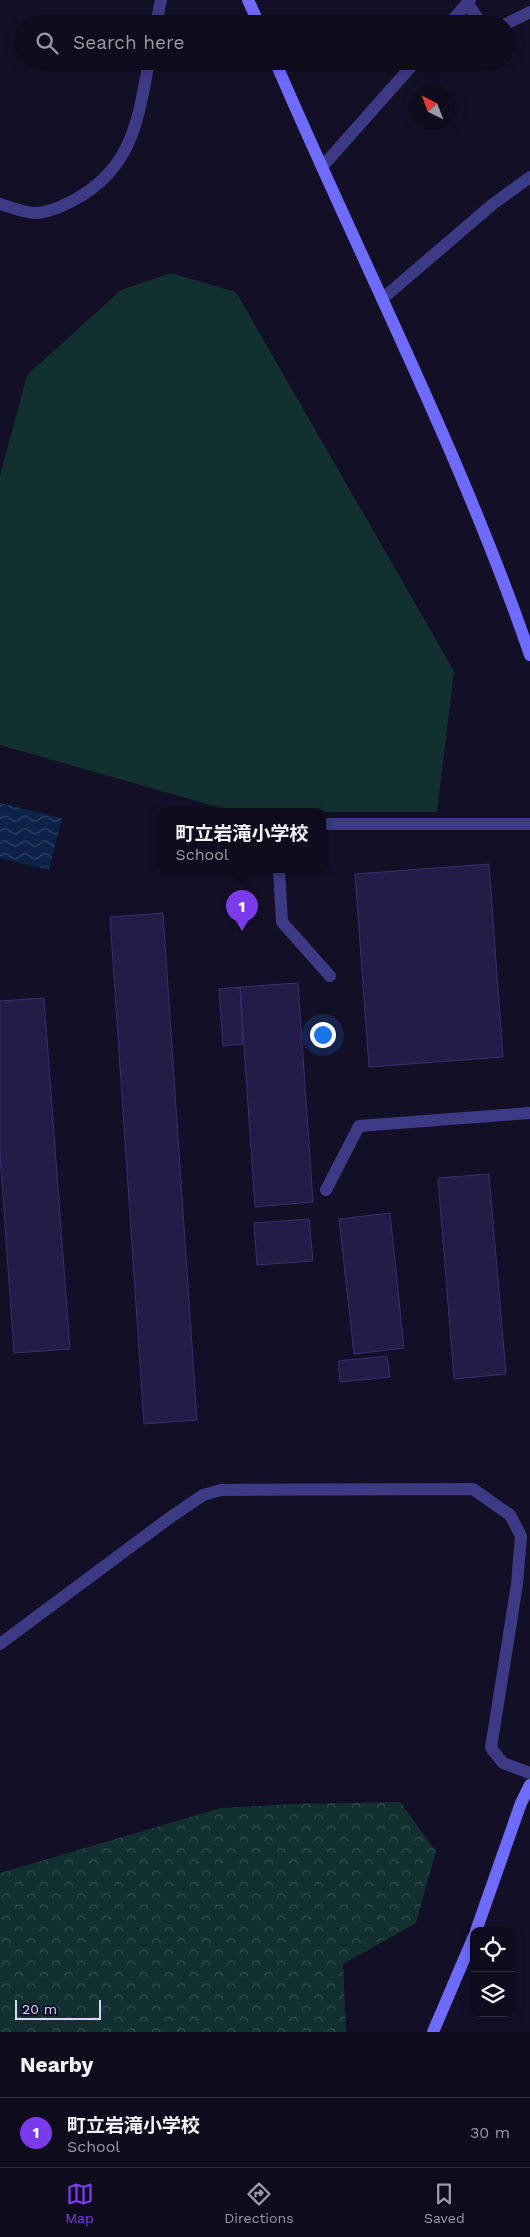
<!DOCTYPE html>
<html lang="en">
<head>
<meta charset="utf-8">
<style>
  body { margin:0; font-family:"Work Sans","Noto Sans JP",sans-serif; background:#171425; color:#f1f3f6 }
  .controls { position:absolute; right:15px; bottom:15px; display:grid; overflow:hidden; border-radius:10px; box-shadow:0 2px 12px #0003 }
  .controls button { width:45px; height:45px; display:grid; place-items:center; padding:0; border:0; border-bottom:1px solid #2e2b3b; background:#0e0b1c; color:#f1f3f6; font:25px sans-serif }
  .compass { position:absolute; left:410px; top:85px; width:45px; height:45px; border-radius:50%; background:#0e0b1c; box-shadow:0 2px 12px #0003; rotate:318deg }
  .scale { position:absolute; left:15px; bottom:12px; width:86px; box-sizing:border-box; padding-left:5px; border:2px solid #d9d4ff; border-top:0; font-size:14px; line-height:18px; white-space:nowrap; color:#d9d4ff; -webkit-text-stroke:4px #130f26; paint-order:stroke }
  .you { position:absolute; left:322px; top:1034px; width:18px; height:18px; margin:-12px; border:4px solid #fff; border-radius:50%; background:#1a73e8; box-shadow:0 0 0 8px #1a73e833 }
  .badge { display:grid; place-items:center; width:32px; height:32px; border-radius:50%; background:#7c3aed; color:#fff; font-size:16px; font-weight:700 }
  .pin { position:absolute; translate:-50% -41px; filter:drop-shadow(0 1px 2px #0008) }
  .pin::after { content:''; position:absolute; top:26px; width:18px; height:15px; background:inherit; clip-path:polygon(0 0,100% 0,50% 100%) }
  .popup { position:absolute; left:158px; top:808px; width:168px; height:65px; box-sizing:border-box; display:grid; place-content:center; border-radius:10px; background:#0e0b1c; filter:drop-shadow(0 1px 4px #0005); font-size:16px; white-space:nowrap; color:#9b9ba3 }
  .popup b { font-size:19px; color:#f1f3f6 }
  .popup::after { content:''; position:absolute; left:50%; top:100%; margin-left:-10px; border:10px solid transparent; border-top-color:#0e0b1c }
  .list { margin:0; padding:0; list-style:none }
  h2 { display:flex; justify-content:space-between; align-items:center; height:65px; margin:0; padding:0 20px; font-size:21px }
  h2 small { font-size:16px; font-weight:400; color:#9b9ba3 }
  .list li { display:grid; grid-template-columns:32px 1fr auto; gap:15px; align-items:center; box-sizing:border-box; height:70px; padding:0 20px; border-top:1px solid #2e2b3b }
  .list b { display:block; font-size:19px; white-space:nowrap }
  .list p { margin:0; font-size:16px; white-space:nowrap; color:#9b9ba3 }
  .list em { font-size:16px; font-style:normal; color:#9b9ba3 }
  .icon { flex:none; width:28px; height:28px; fill:none; stroke:currentColor; stroke-width:2; stroke-linecap:round; stroke-linejoin:round }
  .map { position:relative; flex:none; width:530px; height:2032px; overflow:hidden }
  .search { position:absolute; background:#0e0b1c; box-shadow:0 2px 12px #0003; left:15px; right:15px; top:15px; height:55px; display:flex; align-items:center; gap:12px; box-sizing:border-box; padding:0 18px; border-radius:28px; color:#9b9ba3; font-size:19px }
  .sheet { height:135px; background:#0e0b1c }
  nav { display:flex; justify-content:space-around; align-items:center; box-sizing:border-box; height:70px; border-top:1px solid #2e2b3b; background:#0e0b1c; font-size:14px; color:#9b9ba3 }
  nav a { display:grid; justify-items:center; gap:2px }
  nav .on { color:#7c3aed }
  .map>svg:first-child { display:block }
  .grass { fill:#12302f }
  .forest { fill:url(#forest-crowns) }
  .water { fill:url(#water-waves) }
  .building { fill:#241b47; stroke:#3b2d73 }
  .lines { fill:none; stroke-linecap:round; stroke-linejoin:round }
  .lane { stroke:#3d3a85; stroke-width:12 }
  .street { stroke:#3d3a85; stroke-width:12 }
  .secondary { stroke:#6f6bff; stroke-width:12 }
</style>
</head>
<body>
<div class="map">
<svg width="530" height="2032" viewBox="0 0 530 2032">
  <defs>
    <pattern id="forest-crowns" width="20" height="18" patternUnits="userSpaceOnUse" patternTransform="scale(1.25)"><rect width="20" height="18" fill="#12302f"/><path d="M2 6a3 3 0 1 1 6 0M12 15a3 3 0 1 1 6 0" fill="none" stroke="#344d4e"/></pattern>
    <pattern id="water-waves" width="16" height="10" patternUnits="userSpaceOnUse" patternTransform="scale(1.25)"><rect width="16" height="10" fill="#0c2248"/><path d="M0 5q4-4 8 0t8 0" fill="none" stroke="#2f4163"/></pattern>
  </defs>
  <rect width="100%" height="100%" fill="#130f26"/>
  <path class="grass" d="M171 273 236 292 454 671 437 812H235L0 745V476L27 375 121 290Z"/>
  <path class="forest" d="M400 1802 436 1851 416 1923 343 1964 346 2032H0V1873L221 1808 295 1804Z"/>
  <path class="water" d="M0 803 62 818 49 870 0 858Z"/>
  <path class="building" d="M489 864 503 1057 369 1067 355 874Z
    M163 913 197 1420 144 1424 110 917Z
    M298 983 313 1202 255 1207 240 987Z
    M240 987 243 1044 223 1046 219 989Z
    M44 998 70 1349 14 1353 0 1154V1001Z
    M489 1174 506 1374 454 1379 438 1178Z
    M390 1213 404 1348 354 1354 339 1219Z
    M309 1219 313 1261 257 1265 254 1223Z
    M387 1356 390 1377 340 1382 338 1361Z"/>
  <g class="lines">
    <path class="lane" d="M322 824H530
      M279 870 282 922 330 976
      M326 1190 359 1126 530 1113
      M0 1644 168 1519 203 1495 221 1490 473 1489 510 1515 521 1536 517 1584 491 1748 503 1763 530 1773"/>
    <path class="street" d="M467 3 482 24
      M156 24 161 0
      M449 24 470 0
      M506 24 530 12
      M322 167 416 61
      M0 204C10 207 23 212 34 213 46 213 63 206 74 200 132 169 138 121 149 61
      M382 299 493 204 530 177"/>
    <path class="secondary" d="M248 0 259 24
      M275 61C360 259 460 451 530 655
      M476 1931 521 1803 530 1785
      M433 2032 474 1936"/>
  </g>
</svg>
<div class="controls">
<button><svg class="icon" aria-label="locate" viewBox="0 0 24 24"><circle cx="12" cy="12" r="6"/><path d="M12 2v4M12 18v4M2 12h4M18 12h4"/></svg></button>
<button><svg class="icon" aria-label="layers" viewBox="0 0 24 24"><path d="M12 4l9 5-9 5-9-5zM3 14l9 5 9-5"/></svg></button>
</div>
<svg class="compass" viewBox="-18 -18 36 36"><path d="M0-13l5 13h-10z" fill="#e53935"/><path d="M0 13l5-13h-10z" fill="#9b9ba3"/></svg>
<div class="scale">20 m</div>
<div class="you"></div>
<div class="pin badge" style="left:242px;top:931px">1</div>
<div class="popup"><b>町立岩滝小学校</b>School</div>
<div class="search"><svg class="icon" aria-label="search" viewBox="0 0 24 24"><circle cx="10" cy="10" r="6"/><path d="M15 15l6 6"/></svg>Search here</div>
</div>
<section class="sheet">
<h2>Nearby<small></small></h2>
<ul class="list">
<li><span class="badge">1</span><div><b>町立岩滝小学校</b><p>School</p></div><em>30 m</em></li>
</ul>
</section>
<nav>
<a class="on"><svg class="icon" aria-label="map" viewBox="0 0 24 24"><path d="M3 6l6-2 6 2 6-2v14l-6 2-6-2-6 2zM9 4v14M15 6v14"/></svg>Map</a>
<a><svg class="icon" aria-label="directions" viewBox="0 0 24 24"><path d="M12 3l9 9-9 9-9-9zM9 14v-3h6M13 9l2 2-2 2"/></svg>Directions</a>
<a><svg class="icon" aria-label="saved" viewBox="0 0 24 24"><path d="M7 4h10v16l-5-4-5 4z"/></svg>Saved</a>
</nav>
</body>
</html>
